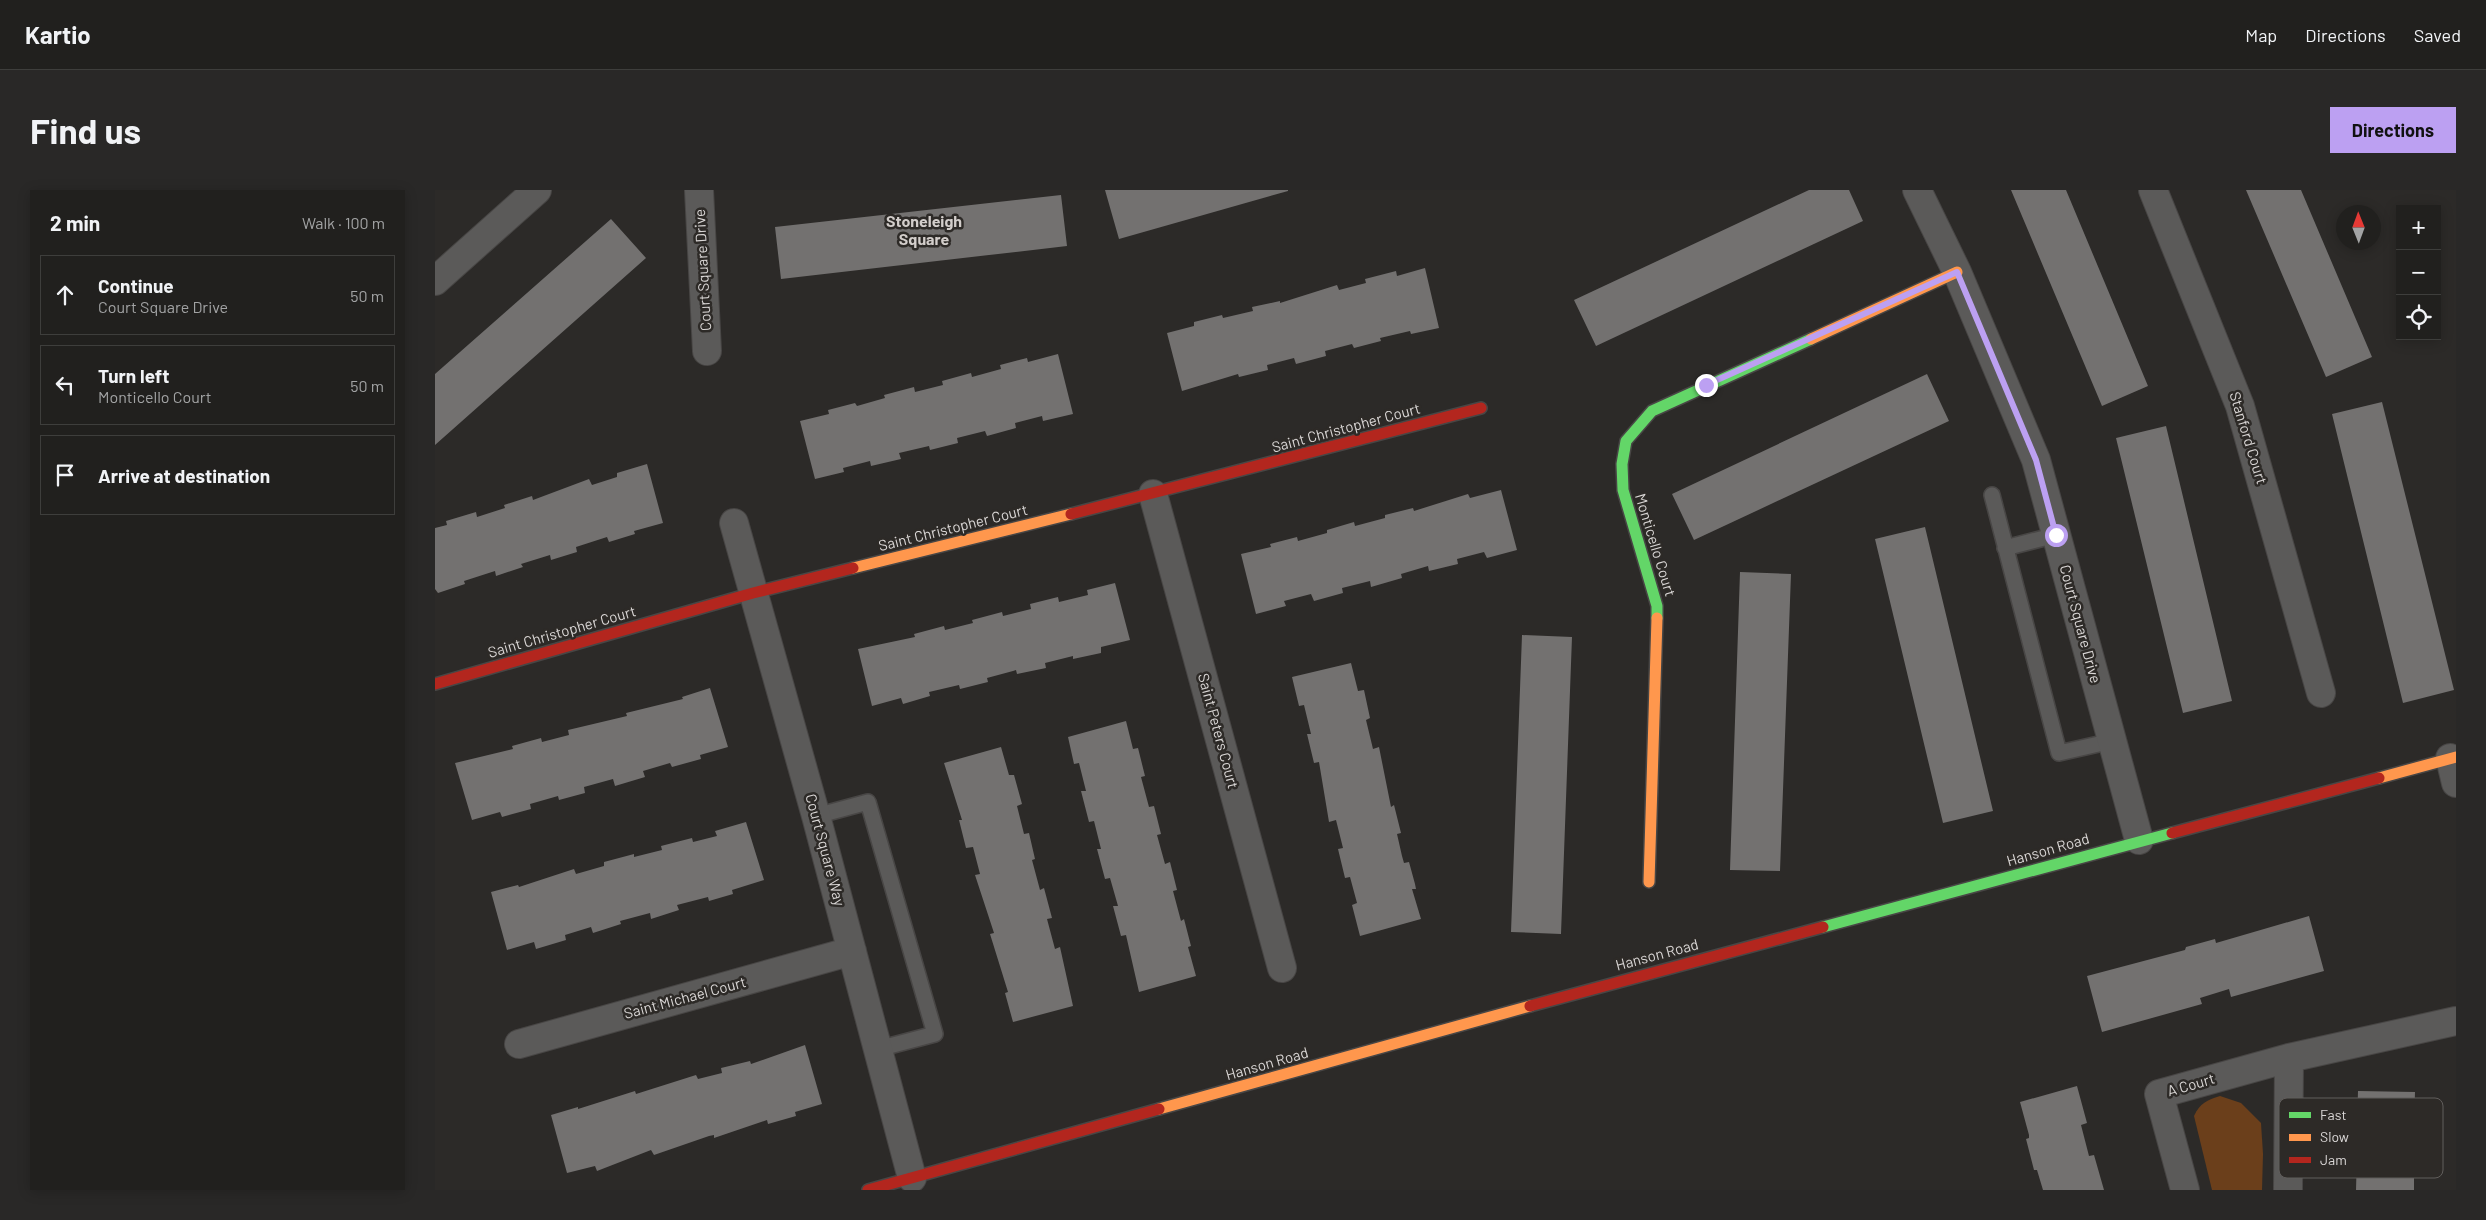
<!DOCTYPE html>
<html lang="en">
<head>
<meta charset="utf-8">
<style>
  body { margin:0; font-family:Barlow,sans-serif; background:#292827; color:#f1f3f6 }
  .controls { position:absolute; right:15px; top:15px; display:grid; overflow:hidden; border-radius:0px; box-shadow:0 2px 12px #0003 }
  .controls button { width:45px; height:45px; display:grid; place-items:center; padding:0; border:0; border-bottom:1px solid #3e3e3c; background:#21201e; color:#f1f3f6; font:25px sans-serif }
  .compass { position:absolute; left:1901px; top:15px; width:45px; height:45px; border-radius:50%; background:#21201e; box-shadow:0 2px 12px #0003; rotate:359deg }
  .stop { position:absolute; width:15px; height:15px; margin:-11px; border:4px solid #bca0f2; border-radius:50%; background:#fff }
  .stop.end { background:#bca0f2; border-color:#fff; box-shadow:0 1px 5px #0008 }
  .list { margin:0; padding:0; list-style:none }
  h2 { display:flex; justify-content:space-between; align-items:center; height:65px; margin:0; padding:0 20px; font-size:21px }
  h2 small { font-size:16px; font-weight:400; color:#a2a3a4 }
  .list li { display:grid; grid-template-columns:32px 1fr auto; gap:15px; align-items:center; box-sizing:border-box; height:80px; margin:0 10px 10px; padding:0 10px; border:1px solid #3e3e3c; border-radius:0px }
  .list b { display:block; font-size:19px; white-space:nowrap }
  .list p { margin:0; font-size:16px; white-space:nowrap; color:#a2a3a4 }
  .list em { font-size:16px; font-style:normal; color:#a2a3a4 }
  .icon { flex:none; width:28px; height:28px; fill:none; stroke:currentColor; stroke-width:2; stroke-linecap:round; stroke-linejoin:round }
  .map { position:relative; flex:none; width:2021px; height:1000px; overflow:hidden; border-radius:0px }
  header { display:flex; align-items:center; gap:30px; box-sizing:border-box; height:70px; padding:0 25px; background:#21201e; border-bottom:1px solid #3e3e3c }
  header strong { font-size:24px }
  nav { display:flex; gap:28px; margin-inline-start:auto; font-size:18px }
  .intro { display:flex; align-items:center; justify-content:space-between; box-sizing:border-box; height:120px; padding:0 30px }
  h1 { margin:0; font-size:35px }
  .button { padding:12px 22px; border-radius:0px; background:#bca0f2; color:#111; font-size:18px; font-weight:700 }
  main { display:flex; gap:30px; padding:0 30px }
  aside { flex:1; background:#21201e; border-radius:0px; box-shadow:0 2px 12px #0003 }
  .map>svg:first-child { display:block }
  .green { fill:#6b3f1b }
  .building { fill:#737170 }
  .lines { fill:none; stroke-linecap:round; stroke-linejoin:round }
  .lane-casing { stroke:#484645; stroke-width:18 }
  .street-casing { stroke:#484645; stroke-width:30 }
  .fast-casing { stroke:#484645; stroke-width:14 }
  .slow-casing { stroke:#484645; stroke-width:14 }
  .jam-casing { stroke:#484645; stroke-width:14 }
  .lane { stroke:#5b5a59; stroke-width:15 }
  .street { stroke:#5b5a59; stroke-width:28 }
  .fast { stroke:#63d668; stroke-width:11 }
  .slow { stroke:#ff974d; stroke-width:11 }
  .jam { stroke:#b3261e; stroke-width:11 }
  .route { stroke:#bca0f2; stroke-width:6 }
  .labels { text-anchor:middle; stroke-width:5; stroke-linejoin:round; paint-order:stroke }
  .street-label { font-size:15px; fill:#dad7d6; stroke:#2d2a27 }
  .neighbourhood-label { font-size:16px; font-weight:bold; fill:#d3cecb; stroke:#2d2a27 }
  .key { fill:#2d2a27; stroke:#615e5c; stroke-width:1 }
  .key-label { font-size:14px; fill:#dad7d6 }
</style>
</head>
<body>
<header>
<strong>Kartio</strong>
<nav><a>Map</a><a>Directions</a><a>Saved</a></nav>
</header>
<div class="intro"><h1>Find us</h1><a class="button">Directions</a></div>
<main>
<aside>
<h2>2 min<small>Walk · 100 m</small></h2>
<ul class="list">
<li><svg class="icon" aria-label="ahead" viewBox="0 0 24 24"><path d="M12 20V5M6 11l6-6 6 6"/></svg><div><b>Continue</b><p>Court Square Drive</p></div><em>50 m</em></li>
<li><svg class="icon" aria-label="left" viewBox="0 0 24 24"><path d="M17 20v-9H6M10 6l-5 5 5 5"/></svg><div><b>Turn left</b><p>Monticello Court</p></div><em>50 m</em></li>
<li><svg class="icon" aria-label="arrive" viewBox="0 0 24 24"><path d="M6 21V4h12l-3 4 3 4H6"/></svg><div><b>Arrive at destination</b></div></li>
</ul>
</aside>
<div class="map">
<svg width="2021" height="1000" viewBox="0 0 2021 1000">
  <rect width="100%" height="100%" fill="#2c2a28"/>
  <path class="green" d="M1785 906 1806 913 1826 933 1828 964 1827 1000H1777L1759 926C1765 913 1772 910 1785 906Z"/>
  <path class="building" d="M670 0H853V1L684 49Z
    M1374 0H1414L1428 31 1161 156 1139 110Z
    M1576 0H1631L1713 196 1667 216Z
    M1811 0H1866L1937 167 1891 187Z
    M626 5 632 56 346 89 340 37Z
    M176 29 211 68 0 255V184Z
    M990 78 1004 138 976 144 975 141 945 148 946 151 919 158 917 154 890 161 891 166 861 174 859 168 832 175 833 180 804 187 803 184 747 201 732 143 759 136V132L787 125 788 128 818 121 817 117 845 111V113L902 95 904 100 931 93 930 89 961 81 962 86Z
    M623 164 638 224 608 231 607 226 580 233 581 238 552 246 550 241 522 248 523 253 495 260 494 256 464 263 466 269 436 276 435 271 408 278 409 282 380 289 365 231 394 224 393 220 420 213 422 216 450 208 449 205 479 197 480 202 508 195 507 191 536 183 537 187 566 179 565 175 592 168 593 172Z
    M1492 184 1514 231 1259 350 1237 304Z
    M1947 212 2019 500 1968 513 1897 224Z
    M1731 236 1797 511 1748 523 1681 248Z
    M212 274 228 333 199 341 200 344 174 352 172 347 141 357 142 362 116 370 115 365 86 374 88 377 61 386 60 381 29 391 30 394 3 403 0 399V338L12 335 11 331 41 322 42 327 70 318 69 315 97 306 98 310 154 289 157 295 182 287V283Z
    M1066 300 1082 360 1052 368 1049 362 1022 369 1023 374 994 381 993 376 966 384 967 388 936 397 935 391 907 398 908 403 879 411 876 404 849 411 851 416 821 424 806 364 836 357 835 354 862 347 863 351 892 343V340L919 332 920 336 950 328V325L978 318 979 321 1033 304 1035 308Z
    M1490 337 1558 621 1508 633 1440 349Z
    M1305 382 1356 384 1345 681 1295 680Z
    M680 393 695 450 666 457V463L638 469V466L610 473 611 478 582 484 581 480 578 481 552 488 553 492 525 499 524 495 494 502 495 506 468 514 466 508 437 516 423 459 480 447 479 444 509 436 510 440 538 433 537 430 567 422 568 426 596 419 595 414 623 407 624 412 653 405 652 400Z
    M1087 445 1137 447 1126 744 1076 742Z
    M916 473 923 501 929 500 935 528 931 530 938 559 944 557 956 617 959 615 966 643 962 644 967 666 969 673 974 672 980 694 981 699H977L986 729 925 746 917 715 922 713 915 687 910 688 903 659 908 658 901 630 894 632 884 572 879 573 872 544H876L869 515 864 516 857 487Z
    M275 498 293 557 265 565 266 569 237 577 235 573 208 581 210 587 180 596 178 589 149 597 150 603 124 610 123 606 95 614 96 619 67 627 65 622 37 630 20 573 78 559 77 556 106 548 107 552 134 545 133 540 192 526 191 523 248 509 247 507Z
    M691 531 698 559 703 558 710 586 706 587 714 617 719 616 726 644 722 645 730 674 735 672 742 700 738 701 746 731 749 729 756 756 753 757 761 786 704 802 691 745 686 746 678 716H683L675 688 670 689 662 659H666L659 631 654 632 646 601H651L644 573 639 574 633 547Z
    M566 557 574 585H579L587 614 582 616 589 644 594 643 600 669 597 670 605 700 609 698 617 728 612 729 620 759 625 757 638 816 578 832 570 803 573 802 555 744 559 743 540 685 545 684 538 657 531 658 524 630H527L509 573Z
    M311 632 329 690 297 700 298 704 274 711 273 707 242 715 244 720 216 729 215 723 185 731 186 734 158 743 156 737 130 745 131 750 101 759 99 752 72 760 56 702 83 695 84 697 139 679 141 684 169 676V672L199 664V667L227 660 226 656 257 648 258 652 282 646 280 641Z
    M1874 726 1889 781 1796 807 1794 799 1765 808 1767 814 1667 842 1652 786 1750 760 1751 757 1780 749 1781 753Z
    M370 855 387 914 360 922 361 926 333 934 332 930 279 948V945L274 946 219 965 216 960 162 981 160 976 132 983 116 925 143 917V919L200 901 201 904 261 885 263 889 287 883 286 878 315 871 316 874Z
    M1642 896 1652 933 1646 935 1654 966 1659 965 1669 1000H1608L1602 980H1599L1591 949 1594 948V945L1585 912Z
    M1923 901 1980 902 1979 935H1982V964H1979V1000H1921L1922 963H1929V935L1922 934Z"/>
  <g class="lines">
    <defs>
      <path id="lane" d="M1557 305 1624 563 1677 551
        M1570 358 1621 345
        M381 626 433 612 500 844 443 859"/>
      <path id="street" d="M264 0 272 161
        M1482 0 1522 82 1601 270 1704 650
        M1718 0 1805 216 1886 503
        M0 91 102 0
        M718 304 847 778
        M299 333 381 626 477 988
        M2015 568 2021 593
        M84 854 417 761
        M1750 1000 1724 904 1854 868 2021 831
        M1853 1000 1854 868"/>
      <path id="fast" d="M1222 428V416L1188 300 1187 274 1191 251 1217 221 1376 149
        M1388 737 1737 643"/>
      <path id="slow" d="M1376 149 1522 82
        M418 378 636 324
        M1944 588 2021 567
        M1214 692 1222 428
        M724 919 1095 816"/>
      <path id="jam" d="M636 324 1046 218
        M0 494 318 403 418 378
        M1737 643 1944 588
        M1095 816 1388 737
        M433 1000 724 919"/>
    </defs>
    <use href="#lane" class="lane-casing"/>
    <use href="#street" class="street-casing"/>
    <use href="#fast" class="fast-casing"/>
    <use href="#slow" class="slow-casing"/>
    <use href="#jam" class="jam-casing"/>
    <use href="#lane" class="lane"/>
    <use href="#street" class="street"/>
    <use href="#fast" class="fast"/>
    <use href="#slow" class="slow"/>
    <use href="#jam" class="jam"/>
  </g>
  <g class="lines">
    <path class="route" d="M1271 195 1522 82 1601 270 1621 345"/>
  </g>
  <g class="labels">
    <g class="street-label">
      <text transform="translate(268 80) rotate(-93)" y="5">Court Square Drive</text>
      <text transform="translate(911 238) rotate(-15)" y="5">Saint Christopher Court</text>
      <text transform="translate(1813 248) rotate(73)" y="5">Stanford Court</text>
      <text transform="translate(518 338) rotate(-14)" y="5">Saint Christopher Court</text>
      <text transform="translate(1220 355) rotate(73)" y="5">Monticello Court</text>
      <text transform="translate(1645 434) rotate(75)" y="5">Court Square Drive</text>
      <text transform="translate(127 442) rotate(-16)" y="5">Saint Christopher Court</text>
      <text transform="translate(783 541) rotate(75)" y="5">Saint Peters Court</text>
      <text transform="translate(390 660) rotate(75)" y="5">Court Square Way</text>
      <text transform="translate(1613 660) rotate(-16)" y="5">Hanson Road</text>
      <text transform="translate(1222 765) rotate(-15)" y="5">Hanson Road</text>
      <text transform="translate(250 808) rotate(-15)" y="5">Saint Michael Court</text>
      <text transform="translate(832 874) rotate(-16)" y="5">Hanson Road</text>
      <text transform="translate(1756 895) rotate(-16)" y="5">A Court</text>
    </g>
    <g class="neighbourhood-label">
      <text x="489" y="37">Stoneleigh<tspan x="489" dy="18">Square</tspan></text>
    </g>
  </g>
  <rect x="1844" y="908" width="164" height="80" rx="8" class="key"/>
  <rect x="1854" y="922" width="22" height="6" fill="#63d668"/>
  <rect x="1854" y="944" width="22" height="7" fill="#ff974d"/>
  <rect x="1854" y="967" width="22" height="6" fill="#b3261e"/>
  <g class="key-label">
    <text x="1885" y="930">Fast</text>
    <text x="1885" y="952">Slow</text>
    <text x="1885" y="975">Jam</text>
  </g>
</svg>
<div class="controls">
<button>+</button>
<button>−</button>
<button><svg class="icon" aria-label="locate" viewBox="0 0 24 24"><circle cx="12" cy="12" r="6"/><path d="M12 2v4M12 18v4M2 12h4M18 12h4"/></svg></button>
</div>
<svg class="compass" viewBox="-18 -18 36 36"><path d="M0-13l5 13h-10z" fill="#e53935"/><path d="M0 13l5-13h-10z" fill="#a2a3a4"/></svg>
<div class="stop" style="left:1621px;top:345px"></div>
<div class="stop end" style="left:1271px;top:195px"></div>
</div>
</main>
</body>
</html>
